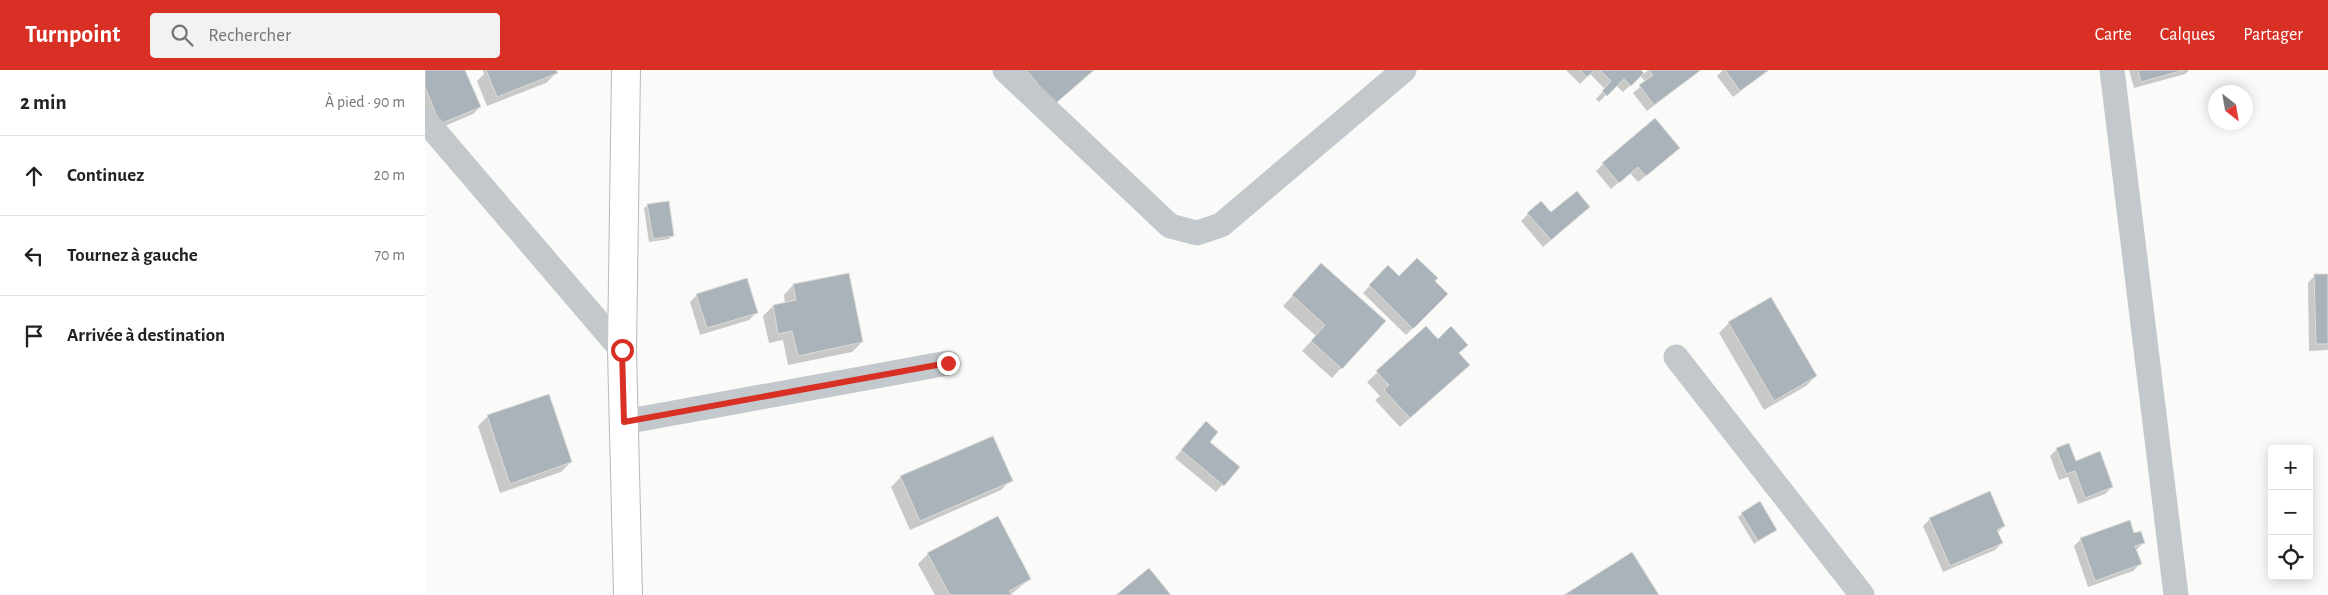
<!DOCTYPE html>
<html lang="fr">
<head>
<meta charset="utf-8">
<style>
  body { margin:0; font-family:"Alegreya Sans",sans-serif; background:#f2f2f2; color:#222 }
  .controls { position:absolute; right:15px; bottom:15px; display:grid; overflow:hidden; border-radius:5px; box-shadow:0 2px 12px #0003 }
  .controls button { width:45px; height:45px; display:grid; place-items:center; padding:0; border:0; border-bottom:1px solid #e0e0e0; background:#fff; color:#222; font:25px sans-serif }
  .compass { position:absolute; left:1783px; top:15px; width:45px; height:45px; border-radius:50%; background:#fff; box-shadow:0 2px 12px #0003; rotate:149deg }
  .stop { position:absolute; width:15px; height:15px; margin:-11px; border:4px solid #d93025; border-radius:50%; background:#fff }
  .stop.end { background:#d93025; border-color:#fff; box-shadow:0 1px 5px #0008 }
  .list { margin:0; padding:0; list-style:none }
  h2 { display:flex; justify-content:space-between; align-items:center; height:65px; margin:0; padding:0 20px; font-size:21px }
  h2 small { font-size:16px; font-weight:400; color:#767676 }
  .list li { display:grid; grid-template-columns:32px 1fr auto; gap:15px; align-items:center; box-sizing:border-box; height:80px; padding:0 20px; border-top:1px solid #e0e0e0 }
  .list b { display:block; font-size:19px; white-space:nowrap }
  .list em { font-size:16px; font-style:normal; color:#767676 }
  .icon { flex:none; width:28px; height:28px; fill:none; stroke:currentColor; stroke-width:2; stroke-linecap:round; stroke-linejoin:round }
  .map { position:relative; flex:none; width:1903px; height:525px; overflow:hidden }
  header { display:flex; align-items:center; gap:30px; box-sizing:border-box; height:70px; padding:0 25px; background:#d93025; color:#fff }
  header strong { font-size:24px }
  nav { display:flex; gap:28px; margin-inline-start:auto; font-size:18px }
  .search { width:350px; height:45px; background:#f2f2f2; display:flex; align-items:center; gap:12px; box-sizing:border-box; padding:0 18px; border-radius:5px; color:#767676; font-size:19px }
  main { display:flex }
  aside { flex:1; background:#fff }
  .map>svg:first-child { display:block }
  .shadow { fill:#0003 }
  .building { fill:#aab3b9; stroke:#dcdcda }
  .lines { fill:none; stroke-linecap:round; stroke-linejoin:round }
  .secondary-casing { stroke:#b3babf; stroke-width:30 }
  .street { stroke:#c3c8cc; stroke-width:25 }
  .secondary { stroke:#fff; stroke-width:28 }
  .route { stroke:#d93025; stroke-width:6 }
</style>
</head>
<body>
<header>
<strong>Turnpoint</strong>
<div class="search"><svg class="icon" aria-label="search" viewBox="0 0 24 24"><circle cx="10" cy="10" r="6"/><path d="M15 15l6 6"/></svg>Rechercher</div>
<nav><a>Carte</a><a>Calques</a><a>Partager</a></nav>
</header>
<main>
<aside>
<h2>2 min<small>À pied · 90 m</small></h2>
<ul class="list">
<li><svg class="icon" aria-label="ahead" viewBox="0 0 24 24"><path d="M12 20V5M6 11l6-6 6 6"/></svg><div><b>Continuez</b></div><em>20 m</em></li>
<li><svg class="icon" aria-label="left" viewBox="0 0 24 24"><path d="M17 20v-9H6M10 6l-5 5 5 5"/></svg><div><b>Tournez à gauche</b></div><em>70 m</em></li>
<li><svg class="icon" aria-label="arrive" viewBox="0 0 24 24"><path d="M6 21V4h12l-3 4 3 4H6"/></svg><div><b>Arrivée à destination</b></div></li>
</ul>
</aside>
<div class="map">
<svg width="1903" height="525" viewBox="0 0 1903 525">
  <rect width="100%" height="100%" fill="#fafaf8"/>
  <path class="shadow" d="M0 0H39L55 37 48 44 8 61 0 41Z
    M58 0H130L131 3 121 13 62 36 52 11 59 4Z
    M584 0H669L620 42Z
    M1141 0H1215L1219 4 1223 0H1276L1222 41 1208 23 1221 12 1215 6 1198 22 1191 15 1174 32 1171 29 1180 19 1165 4 1155 14Z
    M1298 0H1344L1308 27 1292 6Z
    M1704 0H1764L1760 4 1709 18Z
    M1246 85 1213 112 1205 103 1186 119 1171 101 1178 94Z
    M223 135 248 165 244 169 224 172 219 138Z
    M1103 144H1156L1118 177 1096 151Z
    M963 197 974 207 1008 212 1021 224 981 265 938 223Z
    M887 205 916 298 907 308 877 281 891 266 858 236Z
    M1890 205H1903V280L1884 281 1883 213Z
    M368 215 437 272 427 282 363 295 358 270 344 273 338 246 348 236 360 234 359 225Z
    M272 225 331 243 324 250 275 265 265 232Z
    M1345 229 1391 306 1381 316 1339 340 1294 263 1304 253Z
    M1001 258 1013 270 1042 275 1033 284V304L975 357 950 330 955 326 942 312Z
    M63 346 146 392 136 402 75 423 53 356Z
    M774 360 783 372 813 397 791 422 750 388Z
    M1632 379 1650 392 1687 417 1680 424 1653 434 1643 407 1634 410 1625 386Z
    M476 407 586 410 576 420 485 460 466 417Z
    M1317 444 1350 460 1329 474 1313 447Z
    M1505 449 1579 456 1572 463 1577 473 1570 480 1518 502 1498 456Z
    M1708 465 1718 473 1711 480 1715 494 1708 501 1663 517 1649 476 1656 469Z
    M503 484 605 509 585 525H510L493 494Z"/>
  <path class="building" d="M0 0H40L56 37 15 54 0 17Z
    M61 0H131L133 3 72 27Z
    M601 0H669L630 34Z
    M1155 0H1170L1162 7Z
    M1175 0H1216L1219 3 1206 16 1199 9 1182 26 1177 21 1186 11Z
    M1224 0H1276L1229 35 1214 15 1228 5Z
    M1300 0H1344L1315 21Z
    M1713 0H1759L1716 12Z
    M1230 48 1255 78 1221 106 1213 97 1194 113 1177 93Z
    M1152 121 1165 137 1126 170 1102 143 1116 131 1126 142Z
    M244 131 249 166 228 169 222 134Z
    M992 188 1013 208 1010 211 1023 224 988 259 944 215 963 195 974 206Z
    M896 193 961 251 917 299 886 271 900 255 867 225Z
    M424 203 438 272 373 286 367 261 353 264 348 235 371 230 368 214Z
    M1889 204H1903V274H1891Z
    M322 208 333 243 282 258 271 224Z
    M1346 227 1392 306 1349 331 1303 252Z
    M1001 256 1013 269 1026 256 1043 275 1034 283 1045 295 985 348 959 320 964 315 951 301Z
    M124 324 147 392 85 414 62 345Z
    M781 351 793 362 785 372 815 397 799 416 756 380Z
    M568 366 588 411 495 451 475 406Z
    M1644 373 1651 391 1675 381 1688 417 1660 428 1650 401 1641 404 1631 378Z
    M1565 421 1580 456 1572 460 1578 473 1525 496 1504 448Z
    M1335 431 1352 460 1333 471 1316 443Z
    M573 446 606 509 584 521 587 525H525L502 483Z
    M1705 450 1709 463 1716 461 1720 473 1710 476 1717 494 1670 511 1655 468Z
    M1207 482 1234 525H1139Z
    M724 498 746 525H691Z"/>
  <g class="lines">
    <defs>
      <path id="secondary" d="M201 0 197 280 203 525"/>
    </defs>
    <use href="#secondary" class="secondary-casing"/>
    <path class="street" d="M580 0 745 156 772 163 796 155 979 0
      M1687 0 1751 525
      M0 50 197 280
      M1251 287 1437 525
      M199 352 523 293"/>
    <use href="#secondary" class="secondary"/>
  </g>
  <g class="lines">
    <path class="route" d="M197 280 199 352 523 293"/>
  </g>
</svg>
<div class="controls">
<button>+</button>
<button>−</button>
<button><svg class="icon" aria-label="locate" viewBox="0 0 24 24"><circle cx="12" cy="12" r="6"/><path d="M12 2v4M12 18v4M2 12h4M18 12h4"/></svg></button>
</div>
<svg class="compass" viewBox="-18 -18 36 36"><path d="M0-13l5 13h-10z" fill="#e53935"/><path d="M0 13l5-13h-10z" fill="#767676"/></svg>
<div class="stop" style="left:197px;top:280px"></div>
<div class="stop end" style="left:523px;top:293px"></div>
</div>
</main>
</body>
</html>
